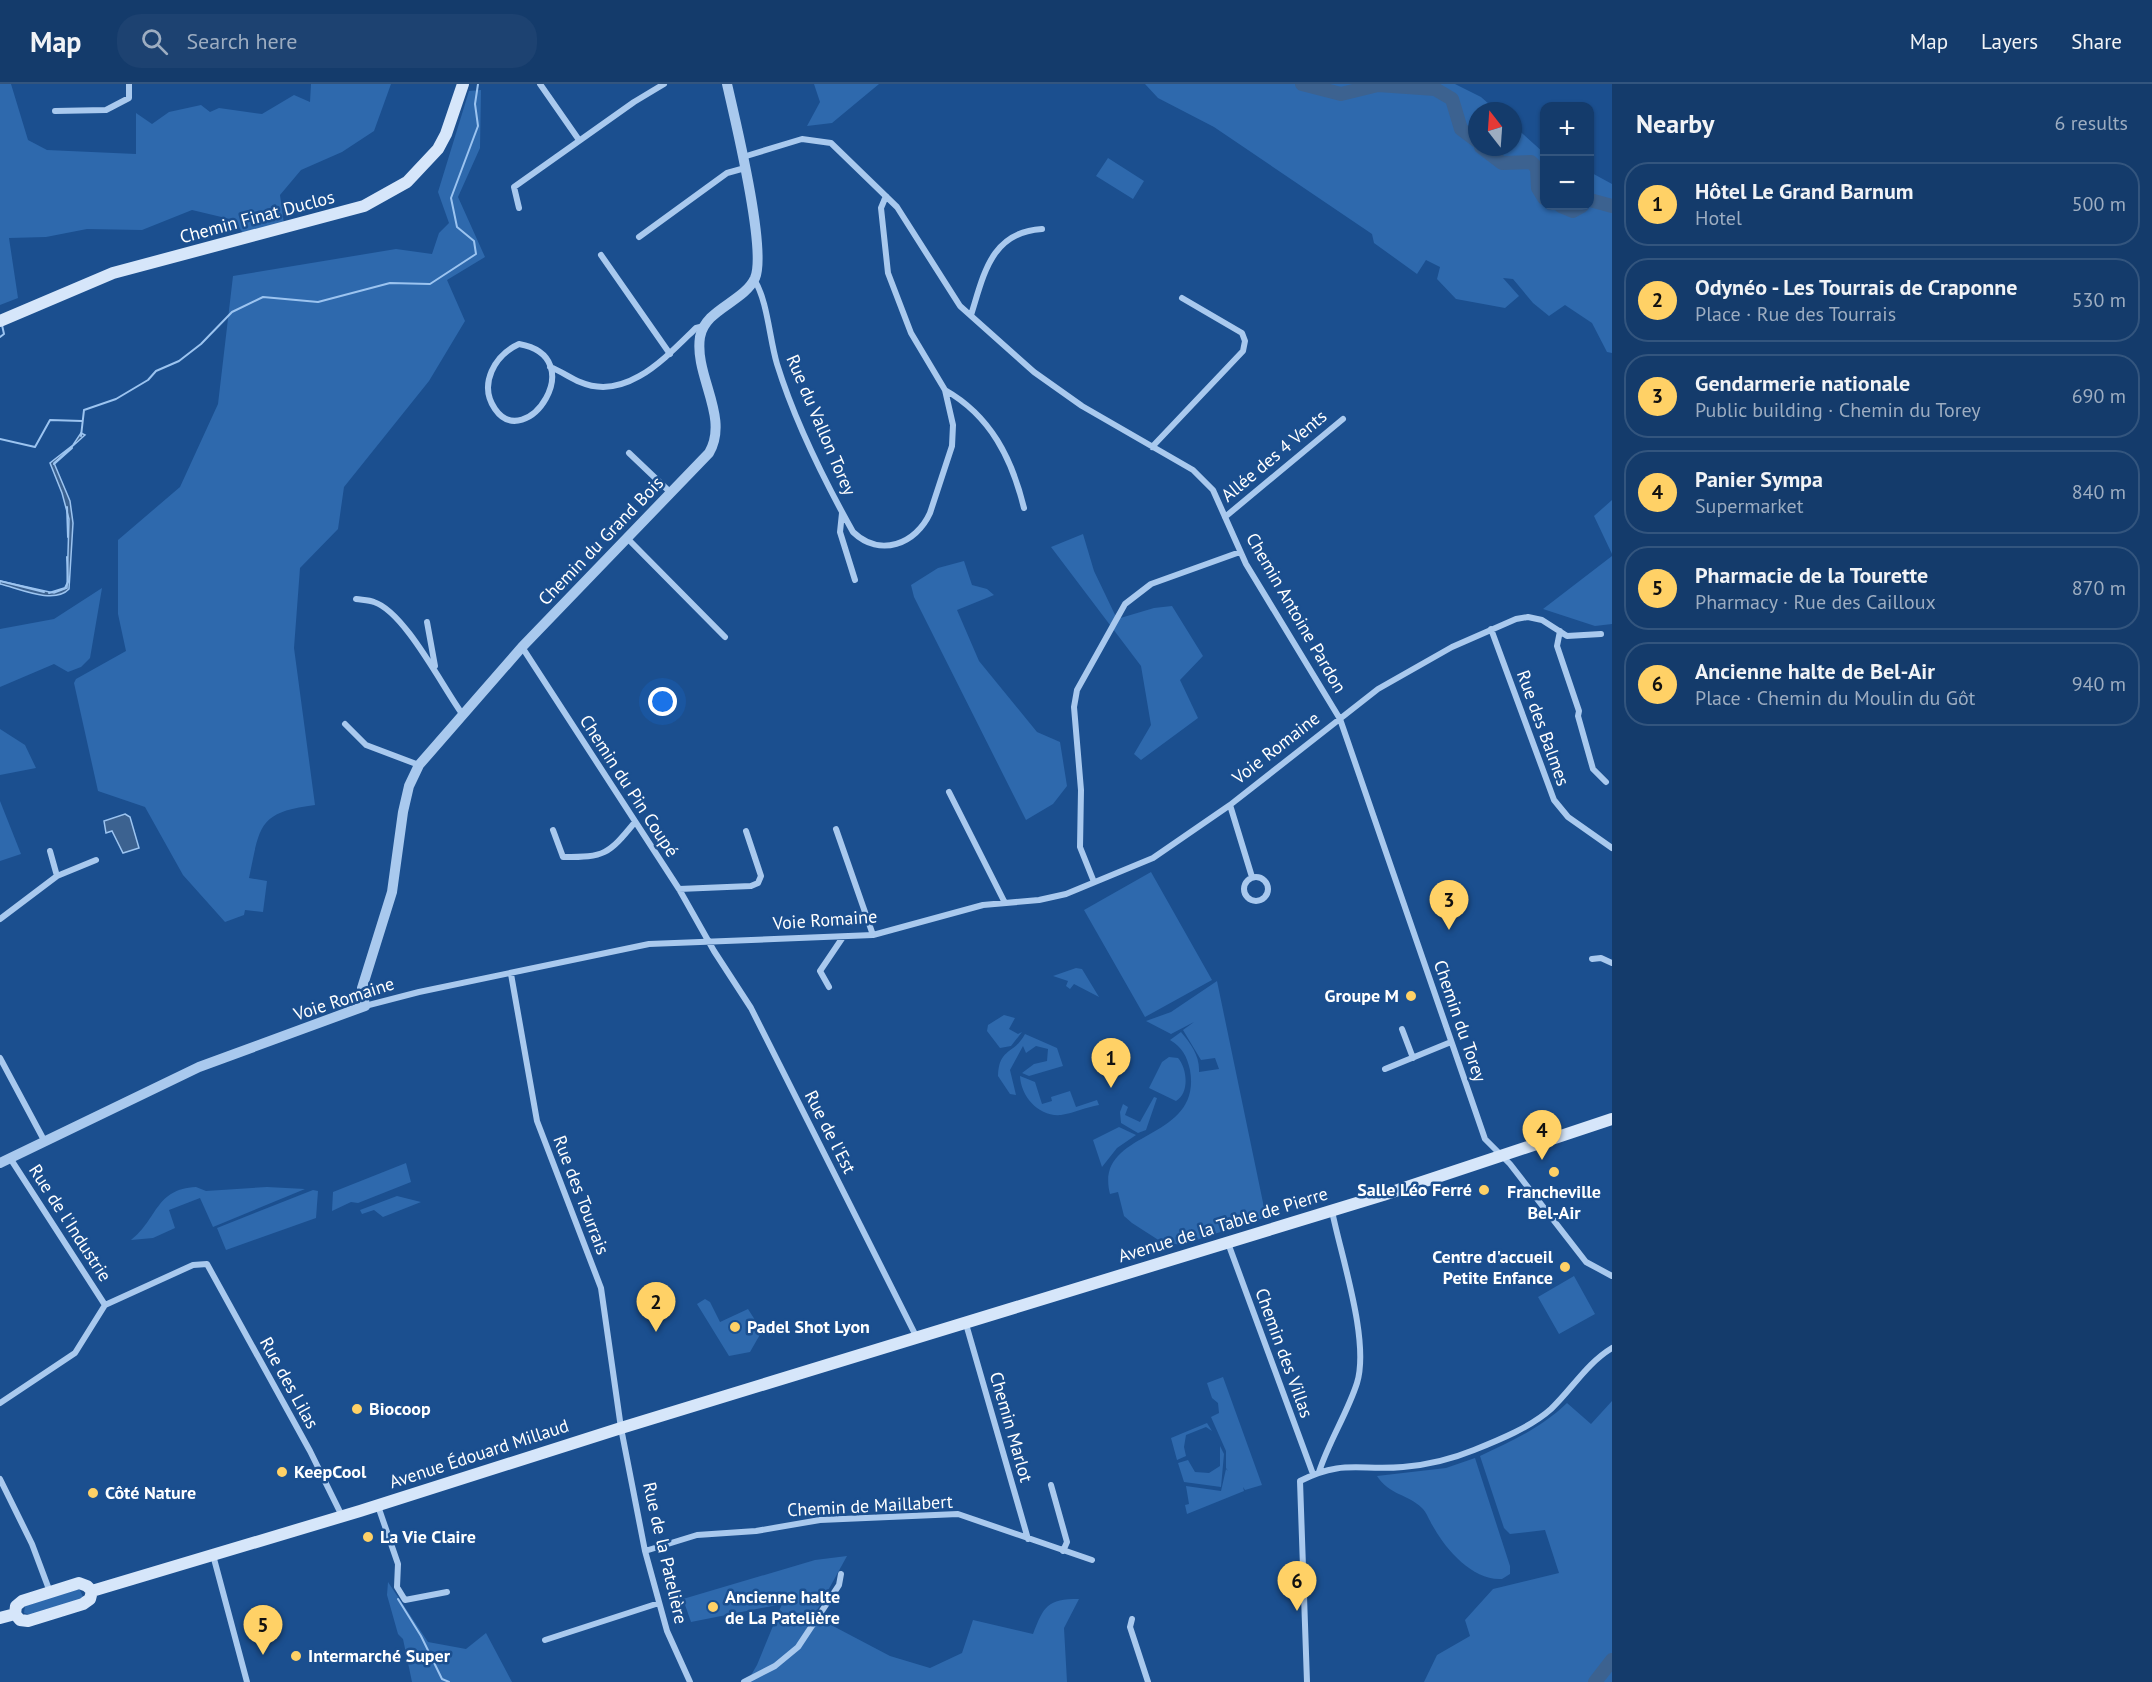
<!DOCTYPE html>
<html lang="en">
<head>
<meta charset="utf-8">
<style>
  body { margin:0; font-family:"PT Sans",sans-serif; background:#1d4271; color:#f1f3f6 }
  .controls { position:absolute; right:18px; top:18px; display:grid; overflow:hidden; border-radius:12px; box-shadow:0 2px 4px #0004 }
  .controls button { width:54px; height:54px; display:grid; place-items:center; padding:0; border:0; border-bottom:2px solid #33557e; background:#143b6b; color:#f1f3f6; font:30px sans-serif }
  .compass { position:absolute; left:1468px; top:18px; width:54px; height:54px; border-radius:50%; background:#143b6b; box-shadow:0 2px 4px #0004; rotate:343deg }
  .you { position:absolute; left:663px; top:618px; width:21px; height:21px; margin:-15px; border:4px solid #fff; border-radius:50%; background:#1a73e8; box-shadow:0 0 0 9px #1a73e833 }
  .badge { display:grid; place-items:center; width:39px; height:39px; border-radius:50%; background:#ffd166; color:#111; font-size:20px; font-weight:700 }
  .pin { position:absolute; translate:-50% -50px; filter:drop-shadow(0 2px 3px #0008) }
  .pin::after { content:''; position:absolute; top:32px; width:21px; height:18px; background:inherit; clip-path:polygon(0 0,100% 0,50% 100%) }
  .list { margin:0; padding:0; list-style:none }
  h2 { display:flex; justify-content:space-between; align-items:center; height:78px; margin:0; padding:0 24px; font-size:26px }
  h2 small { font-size:20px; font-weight:400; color:#9dadc1 }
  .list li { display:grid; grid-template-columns:39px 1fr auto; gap:18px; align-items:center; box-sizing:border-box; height:84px; margin:0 12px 12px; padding:0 12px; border:2px solid #33557e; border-radius:24px }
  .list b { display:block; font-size:22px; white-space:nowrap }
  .list p { margin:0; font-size:20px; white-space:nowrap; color:#9dadc1 }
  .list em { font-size:20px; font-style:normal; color:#9dadc1 }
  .icon { flex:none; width:33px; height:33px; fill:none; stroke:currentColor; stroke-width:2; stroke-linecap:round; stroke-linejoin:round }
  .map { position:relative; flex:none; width:1612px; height:1598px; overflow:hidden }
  header { display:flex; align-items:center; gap:36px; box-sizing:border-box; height:84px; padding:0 30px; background:#143b6b; border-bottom:2px solid #33557e }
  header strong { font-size:28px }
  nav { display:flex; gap:33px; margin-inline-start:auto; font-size:21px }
  .search { width:420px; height:54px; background:#1d4271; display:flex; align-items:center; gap:15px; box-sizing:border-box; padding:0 21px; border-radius:24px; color:#9dadc1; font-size:22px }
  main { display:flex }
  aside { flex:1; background:#143b6b }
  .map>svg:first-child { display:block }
  .green { fill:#2e69ad }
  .water { fill:#3c6290; stroke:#9cc4f0; stroke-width:1.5 }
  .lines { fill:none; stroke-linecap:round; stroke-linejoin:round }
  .stream { stroke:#9cc4f0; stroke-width:2 }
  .river { stroke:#3c6290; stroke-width:14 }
  .minor { stroke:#a9c9ee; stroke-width:6 }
  .tertiary { stroke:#a9c9ee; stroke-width:10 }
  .secondary { stroke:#d6e6fa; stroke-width:12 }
  .poi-dot { fill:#ffd166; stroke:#1b4f8f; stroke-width:2 }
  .labels { text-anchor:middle; stroke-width:5; stroke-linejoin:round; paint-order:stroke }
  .street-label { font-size:18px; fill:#fff; stroke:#1b4f8f }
  .poi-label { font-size:18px; font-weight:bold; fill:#fff; stroke:#1b4f8f; text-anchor:start }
</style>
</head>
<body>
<header>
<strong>Map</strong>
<div class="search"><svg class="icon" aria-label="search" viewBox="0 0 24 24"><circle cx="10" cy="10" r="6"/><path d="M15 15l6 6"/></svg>Search here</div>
<nav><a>Map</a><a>Layers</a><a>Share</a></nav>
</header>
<main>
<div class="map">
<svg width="1612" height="1598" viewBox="0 0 1612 1598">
  <rect width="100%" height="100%" fill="#1b4f8f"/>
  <path class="green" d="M0 0H11L28 56 47 66 136 70V29L152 40 169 28 201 21 210 28 219 24 262 30 294 11 310 18 311 0H391L374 47 342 68 301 86 280 111 284 140 243 149 234 136 192 126 142 146 87 145 46 153 9 154 18 214 0 221Z
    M814 0H879L832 39 807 42 820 18Z
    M1145 0H1455L1481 13 1497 27H1477V63H1513V41L1544 69V122H1590V88L1612 100V269L1607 268 1592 239 1565 221 1549 232 1533 219 1513 195 1503 194 1519 212 1505 224 1456 215 1437 195 1440 183 1426 176 1417 190 1374 159 1372 150 1214 43 1158 14Z
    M481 6 480 64 458 113 485 173 447 196 465 237 429 297 344 403 338 445 300 484 294 564 315 721C257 728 260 743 249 794L267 797 263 828 245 826 244 831 225 838 183 791 145 723 98 707 74 599 76 595 126 567 118 530V456L180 403 218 320 233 192 396 165 432 170 439 149 449 139 438 108 469 7Z
    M1108 74 1144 97 1133 115 1096 92Z
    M1612 416V470L1594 432Z
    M1083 450 1094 487 1117 535 1154 524 1172 522 1203 572 1180 596 1198 634 1141 676 1134 670 1151 641 1141 582 1051 463Z
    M1612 472V540L1595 542 1543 525Z
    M964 477 972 501 987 505 994 511 957 526 979 577 1037 648 1060 658 1067 702 1053 720 1026 736 914 513 911 501 938 484Z
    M102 504 90 574 81 583 68 588 54 580 0 603V545L54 535Z
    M0 645 25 661 36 684 0 691Z
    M0 717 21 770 0 777Z
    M1151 788 1212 896 1145 933 1084 826Z
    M1076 884 1082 885 1099 913 1074 900 1070 905 1066 902 1068 897 1053 892Z
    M1217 897 1266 1133 1181 1161 1160 1157 1132 1139 1124 1132 1118 1108 1110 1110C1093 1044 1203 1060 1190 986 1187 972 1182 963 1170 956L1181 948C1191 960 1200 972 1199 988L1219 985 1215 974 1201 976 1183 946 1194 938 1171 950 1146 937 1171 928Z
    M1004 931 1015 934 1009 945 1018 950 1022 948 1011 962 1000 964 987 947 988 941Z
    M1025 950 1057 964 1063 982 1029 992 1022 989 1034 980 1047 977 1048 965 1036 962 1026 969 1023 962 1010 986 1016 1011 1010 1010 998 992C999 963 1014 971 1025 950Z
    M1169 973 1178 974C1187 984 1190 1009 1176 1017L1149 1004 1162 978Z
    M1020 992 1035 998 1042 1020 1052 1017 1051 1013 1070 1007 1076 1023 1097 1016 1099 1021C1086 1023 1074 1029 1061 1031 1039 1033 1021 1013 1020 992Z
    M1154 1013 1157 1014 1146 1046 1138 1049 1121 1039 1120 1028 1123 1020 1128 1023 1125 1031 1140 1038Z
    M1119 1043 1136 1051 1117 1064 1102 1083 1093 1056Z
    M406 1079 411 1098 358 1119 351 1118 332 1127 333 1108Z
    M196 1103 206 1107 267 1103 305 1105 213 1143 200 1114 169 1126 175 1144 153 1154 131 1156C158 1135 155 1105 196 1103Z
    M313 1106 318 1107 316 1134 226 1166 217 1144Z
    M397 1112 421 1118 383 1133 374 1126 362 1130 360 1126Z
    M1574 1192 1595 1230 1559 1250 1538 1213Z
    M705 1215 710 1218 720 1238 748 1225 762 1247 750 1268 729 1272 697 1220Z
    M1223 1293 1262 1401 1245 1406 1243 1403 1244 1407 1187 1430 1185 1421 1189 1420 1186 1402 1221 1407 1226 1385 1228 1387 1226 1384V1367L1211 1333 1219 1329 1218 1319 1212 1314 1207 1299Z
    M1612 1317V1598H1424L1437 1571 1470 1552 1465 1536 1493 1505 1559 1489 1545 1446 1510 1450 1504 1444 1480 1372C1512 1357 1541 1344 1567 1319L1591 1340Z
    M1207 1339 1212 1347 1206 1343 1186 1351 1184 1363 1186 1372 1177 1376 1171 1354Z
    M1220 1362 1224 1370 1221 1403 1184 1398 1178 1379 1188 1376 1195 1388 1209 1389 1220 1382Z
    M1475 1374 1510 1482V1490L1502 1495C1474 1497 1447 1467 1434 1444 1430 1438 1427 1429 1422 1424 1408 1410 1389 1411 1377 1392L1446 1384Z
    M847 1472 814 1532 890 1572 930 1584 962 1569 973 1536 1033 1550C1044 1522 1047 1515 1079 1515L1064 1544 1067 1598H747L757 1581 782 1520 691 1538 683 1515 815 1476Z
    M388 1498 428 1558 466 1565 486 1549 512 1598H412L403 1555 398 1550 387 1511Z
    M72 1506H80L83 1513 77 1517 31 1531 24 1529 25 1522Z"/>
  <path class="water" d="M81 349 85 351 54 379 70 417 73 439 69 505C54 521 18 504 0 500V497L54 509 67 504 69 435 62 409 50 379 73 361Z
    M125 730 130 733 139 764 123 769 112 747 106 749 104 737Z"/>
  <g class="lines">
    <path class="stream" d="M0 253 4 250 2 241
      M81 352 84 326 116 315 148 296 156 287 179 277 201 260 232 228 263 213 318 218 390 199 430 200 476 170 474 157 457 143 451 114 478 42 475 20 478 0
      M0 355 35 363 50 336 82 337
      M54 380 72 364
      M67 423 68 453
      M0 497 44 508
      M49 509 65 504 68 498 67 473
      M398 1515 421 1552 442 1595 449 1598"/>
    <path class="river" d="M1302 0 1341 10 1378 1 1435 5 1452 15 1461 45 1477 57
      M1481 63 1502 79 1531 78 1537 84 1538 104 1544 114
      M1590 116 1612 122
      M1561 122 1573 127 1582 122
      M1595 1598 1612 1576"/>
    <path class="minor" d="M540 0 579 56
      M55 27 106 26 129 14V0
      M743 73 802 55 831 59 897 123 960 222 1034 288 1082 322 1193 386 1213 406 1246 480 1340 635 1485 1055 1510 1080 1586 1178 1612 1192
      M519 124 514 103 634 18 664 0
      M639 153 727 89 745 84
      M601 171 670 270
      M754 195C768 218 769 253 777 280 795 338 824 396 853 448 880 474 916 460 930 429L952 362 953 341 945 306 911 249 888 189 881 124 886 112
      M971 231C984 190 991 148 1042 145
      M519 260C592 273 526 370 495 325 478 300 495 271 519 260Z
      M550 283C561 287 570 294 580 298 626 318 666 273 696 244L704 242
      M945 306C991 332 1012 375 1024 424
      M1152 363 1243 267 1245 257 1242 249 1182 214
      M629 369 670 408
      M842 429 840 448 855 496
      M1225 433 1343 335
      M627 454 725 553
      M356 515C362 516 369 516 374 518 405 528 443 604 463 631
      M427 538 435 582
      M1491 545 1554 716 1568 733 1612 764
      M1560 547 1557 562 1579 627 1578 632 1593 685 1606 698
      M522 563 679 805 714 867 751 924 917 1254
      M345 640 366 661 419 681
      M949 708 1005 819
      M1230 721 1252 793
      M836 745 873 851
      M553 746 563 773C605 773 608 771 635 738
      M50 767 57 792
      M1244 805a12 12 0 1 1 24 0a12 12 0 1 1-24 0Z
      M1094 798 1080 763 1081 706 1074 623 1077 606 1125 520 1151 500 1240 468
      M679 805 751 802 758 799 761 792 746 747
      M0 835 57 792 96 776
      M1592 875 1601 874 1612 879
      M511 890 537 1037 601 1204 621 1344 645 1467 667 1547 690 1598
      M829 903 820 887 843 853
      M365 922 419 908 649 860 873 851 983 821 1039 816 1066 810 1153 774 1230 721 1378 605 1452 563 1516 535 1528 533 1542 536 1567 552 1601 550
      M1402 945 1413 974
      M0 974 45 1058
      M1385 985 1451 958
      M10 1074 105 1221
      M1228 1159 1313 1390
      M966 1240 1028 1455
      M0 1319 75 1269 105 1221 193 1181 207 1180 310 1367 342 1432
      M1319 1388C1329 1357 1347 1330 1357 1299 1370 1257 1341 1172 1332 1127
      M0 1395 32 1460 50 1508
      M1051 1401 1067 1458 1063 1467
      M378 1422 398 1480 397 1503 405 1516 447 1508
      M645 1467 697 1451 756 1447 820 1436 958 1430 1092 1476
      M213 1471 247 1598
      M1132 1535 1130 1543 1148 1598
      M545 1556 659 1519
      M744 1598 775 1582 798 1563 839 1501 841 1490
      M1307 1598 1300 1397C1343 1375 1360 1387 1403 1383 1427 1381 1452 1375 1474 1366 1499 1356 1531 1343 1551 1325 1572 1305 1587 1279 1612 1264"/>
    <path class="tertiary" d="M0 1079 199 983 365 922 362 904 392 808 403 728 409 702 419 681 522 563 709 369C730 333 694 292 700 253 705 225 744 218 755 194 767 166 735 35 727 0"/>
    <path class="secondary" d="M0 237 113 189 364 122 407 98 438 65 446 50 463 0
      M79 1499 87 1502 92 1507 90 1515 83 1520 28 1537 20 1536 15 1530 16 1522 22 1517Z
      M92 1507 360 1427 621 1344 1383 1111 1612 1035
      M0 1534 15 1530"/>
  </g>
  <g class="poi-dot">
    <circle cx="1411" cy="912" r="6"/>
    <circle cx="1554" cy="1088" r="6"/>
    <circle cx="1484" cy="1106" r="6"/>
    <circle cx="1565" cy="1183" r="6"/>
    <circle cx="735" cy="1243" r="6"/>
    <circle cx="357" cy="1325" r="6"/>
    <circle cx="282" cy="1388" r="6"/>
    <circle cx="93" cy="1409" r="6"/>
    <circle cx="368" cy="1453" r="6"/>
    <circle cx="713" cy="1523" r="6"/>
    <circle cx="296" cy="1572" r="6"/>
  </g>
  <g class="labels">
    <g class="street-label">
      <text transform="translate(257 133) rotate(-15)" y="6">Chemin Finat Duclos</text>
      <text transform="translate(821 341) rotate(67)" y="6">Rue du Vallon Torey</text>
      <text transform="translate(1274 372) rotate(-40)" y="6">Allée des 4 Vents</text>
      <text transform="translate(601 457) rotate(-46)" y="6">Chemin du Grand Bois</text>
      <text transform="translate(1296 529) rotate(60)" y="6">Chemin Antoine Pardon</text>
      <text transform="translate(1543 644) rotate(70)" y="6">Rue des Balmes</text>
      <text transform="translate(1276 664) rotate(-38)" y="6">Voie Romaine</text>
      <text transform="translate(629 702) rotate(57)" y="6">Chemin du Pin Coupé</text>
      <text transform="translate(825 836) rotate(-4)" y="6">Voie Romaine</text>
      <text transform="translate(344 915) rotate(-18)" y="6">Voie Romaine</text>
      <text transform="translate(1460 937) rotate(71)" y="6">Chemin du Torey</text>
      <text transform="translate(830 1048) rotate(63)" y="6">Rue de l'Est</text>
      <text transform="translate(581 1111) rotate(69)" y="6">Rue des Tourrais</text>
      <text transform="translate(70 1139) rotate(57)" y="6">Rue de l'Industrie</text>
      <text transform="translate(1223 1141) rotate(-17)" y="6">Avenue de la Table de Pierre</text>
      <text transform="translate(1284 1269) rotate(70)" y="6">Chemin des Villas</text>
      <text transform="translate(289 1299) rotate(61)" y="6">Rue des Lilas</text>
      <text transform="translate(1011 1343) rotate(74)" y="6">Chemin Marlot</text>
      <text transform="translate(479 1370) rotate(-18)" y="6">Avenue Édouard Millaud</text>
      <text transform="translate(870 1422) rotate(-3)" y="6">Chemin de Maillabert</text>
      <text transform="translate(665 1469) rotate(77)" y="6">Rue de la Patelière</text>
    </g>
    <g class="poi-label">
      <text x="1399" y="918" text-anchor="end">Groupe M</text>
      <text x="1472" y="1112" text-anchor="end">Salle Léo Ferré</text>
      <text x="1554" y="1114" text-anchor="middle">Francheville<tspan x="1554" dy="21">Bel-Air</tspan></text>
      <text x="1553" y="1179" text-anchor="end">Centre d'accueil<tspan x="1553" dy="21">Petite Enfance</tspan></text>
      <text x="747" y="1249">Padel Shot Lyon</text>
      <text x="369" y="1331">Biocoop</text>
      <text x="294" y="1394">KeepCool</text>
      <text x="105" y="1415">Côté Nature</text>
      <text x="380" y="1459">La Vie Claire</text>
      <text x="725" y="1519">Ancienne halte<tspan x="725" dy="21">de La Patelière</tspan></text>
      <text x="308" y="1578">Intermarché Super</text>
    </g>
  </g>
</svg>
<div class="controls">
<button>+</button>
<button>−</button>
</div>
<svg class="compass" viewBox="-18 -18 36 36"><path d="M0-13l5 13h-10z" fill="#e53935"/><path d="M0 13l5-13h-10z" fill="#9dadc1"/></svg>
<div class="you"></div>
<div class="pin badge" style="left:1111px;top:1004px">1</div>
<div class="pin badge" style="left:656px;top:1248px">2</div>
<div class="pin badge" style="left:1449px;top:846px">3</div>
<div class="pin badge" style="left:1542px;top:1076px">4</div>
<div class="pin badge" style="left:263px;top:1571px">5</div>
<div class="pin badge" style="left:1297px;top:1527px">6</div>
</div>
<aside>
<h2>Nearby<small>6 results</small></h2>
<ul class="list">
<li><span class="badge">1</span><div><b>Hôtel Le Grand Barnum</b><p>Hotel</p></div><em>500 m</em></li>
<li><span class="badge">2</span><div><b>Odynéo - Les Tourrais de Craponne</b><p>Place · Rue des Tourrais</p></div><em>530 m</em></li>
<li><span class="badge">3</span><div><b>Gendarmerie nationale</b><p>Public building · Chemin du Torey</p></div><em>690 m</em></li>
<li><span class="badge">4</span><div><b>Panier Sympa</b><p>Supermarket</p></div><em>840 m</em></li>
<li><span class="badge">5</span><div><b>Pharmacie de la Tourette</b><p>Pharmacy · Rue des Cailloux</p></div><em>870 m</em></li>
<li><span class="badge">6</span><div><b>Ancienne halte de Bel-Air</b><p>Place · Chemin du Moulin du Gôt</p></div><em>940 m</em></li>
</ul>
</aside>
</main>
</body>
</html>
